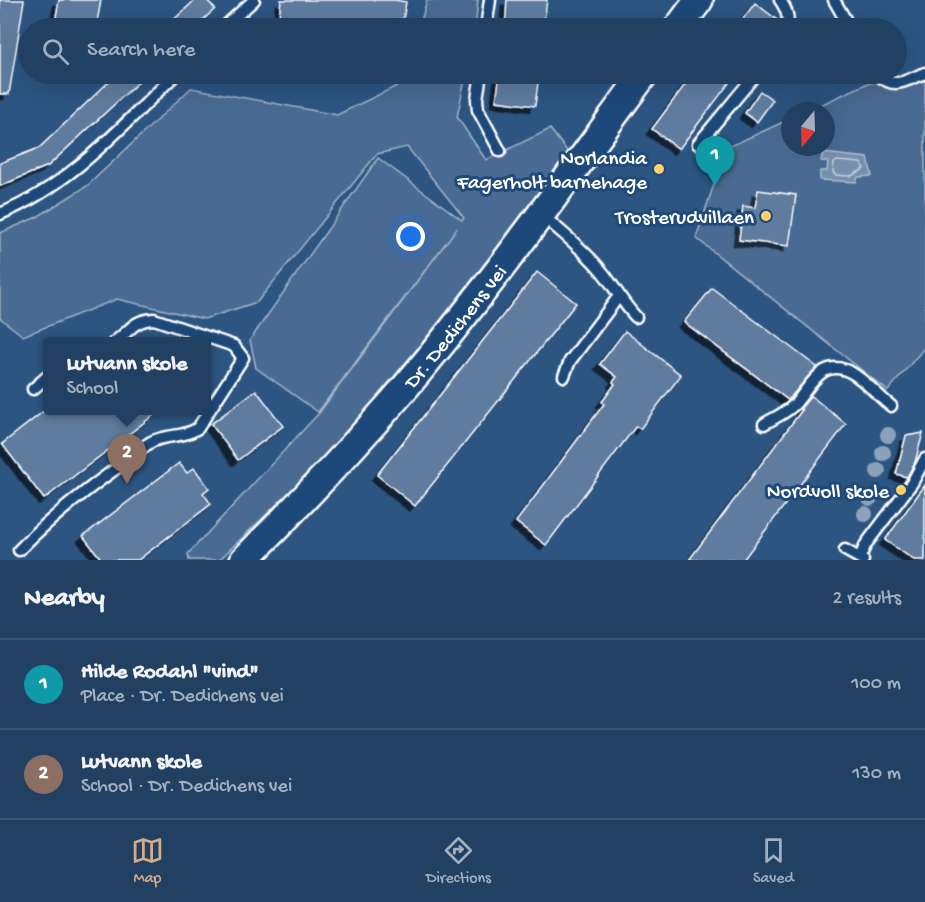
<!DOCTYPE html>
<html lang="en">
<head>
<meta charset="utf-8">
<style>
  body { margin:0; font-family:"Gochi Hand",sans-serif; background:#2d4b6b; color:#f1f3f6 }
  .compass { position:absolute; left:781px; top:102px; width:54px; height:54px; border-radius:50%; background:#214062; box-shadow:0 6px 24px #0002; rotate:199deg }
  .you { position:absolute; left:411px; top:237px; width:21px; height:21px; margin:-15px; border:4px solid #fff; border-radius:50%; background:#1a73e8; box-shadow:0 0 0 9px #1a73e833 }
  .badge { display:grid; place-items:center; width:39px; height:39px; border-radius:50%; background:#d6ab8b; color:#fff; font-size:20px; font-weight:700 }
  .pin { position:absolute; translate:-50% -50px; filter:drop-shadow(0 2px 3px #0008) }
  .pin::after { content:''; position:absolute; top:32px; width:21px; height:18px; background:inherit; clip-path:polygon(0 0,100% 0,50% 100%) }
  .popup { position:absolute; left:43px; top:337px; width:168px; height:78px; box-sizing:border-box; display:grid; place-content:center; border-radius:6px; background:#214062; filter:drop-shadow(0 2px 4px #0005); font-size:20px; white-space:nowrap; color:#a2afbe }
  .popup b { font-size:22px; color:#f1f3f6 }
  .popup::after { content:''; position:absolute; left:50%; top:100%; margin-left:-12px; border:12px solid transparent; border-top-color:#214062 }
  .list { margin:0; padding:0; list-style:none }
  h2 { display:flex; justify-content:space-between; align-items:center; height:78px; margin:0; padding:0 24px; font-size:26px }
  h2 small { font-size:20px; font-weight:400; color:#a2afbe }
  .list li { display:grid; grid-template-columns:39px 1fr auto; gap:18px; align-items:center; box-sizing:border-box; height:90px; padding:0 24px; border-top:2px solid #3e5977 }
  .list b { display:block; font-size:22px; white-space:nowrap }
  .list p { margin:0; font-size:20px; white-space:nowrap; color:#a2afbe }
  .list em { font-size:20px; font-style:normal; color:#a2afbe }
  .icon { flex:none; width:33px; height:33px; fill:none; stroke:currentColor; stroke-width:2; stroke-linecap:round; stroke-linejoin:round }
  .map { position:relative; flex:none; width:925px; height:560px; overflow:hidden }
  .search { position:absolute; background:#214062; box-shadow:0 6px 24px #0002; left:18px; right:18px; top:18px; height:66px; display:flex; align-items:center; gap:15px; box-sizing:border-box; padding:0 21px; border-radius:33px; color:#a2afbe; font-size:22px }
  .sheet { height:258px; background:#214062 }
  nav { display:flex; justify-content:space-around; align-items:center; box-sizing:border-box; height:84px; border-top:2px solid #3e5977; background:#214062; font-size:16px; color:#a2afbe }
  nav a { display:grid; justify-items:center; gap:3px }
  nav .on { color:#d6ab8b }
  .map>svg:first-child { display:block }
  .green { fill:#486b92; stroke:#a4b5c8; stroke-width:1.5 }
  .water { fill:#748fad; stroke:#acbcce; stroke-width:1.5 }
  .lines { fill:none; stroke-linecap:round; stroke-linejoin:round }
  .shore { stroke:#c7d2de; stroke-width:1.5 }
  .building { fill:#5e7c9f; stroke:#fff; stroke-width:1.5; filter:url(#shadow) }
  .service-casing { stroke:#fff; stroke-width:15 }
  .tertiary-casing { stroke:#fff; stroke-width:32 }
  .service { stroke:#1f4a7a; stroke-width:10 }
  .tertiary { stroke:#1f4a7a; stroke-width:27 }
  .tree { fill:#8ca2bb }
  .poi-dot { fill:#ffd166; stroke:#1f4a7a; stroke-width:2 }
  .labels { text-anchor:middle; stroke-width:6; stroke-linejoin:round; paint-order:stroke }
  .poi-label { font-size:21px; fill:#fff; stroke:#1f4a7a; text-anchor:end }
  .street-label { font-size:21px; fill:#fff; stroke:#1f4a7a }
</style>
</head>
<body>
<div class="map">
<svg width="925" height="560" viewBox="0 0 925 560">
  <defs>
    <filter id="shadow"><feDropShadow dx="-5.5" dy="5.5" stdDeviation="0" flood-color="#0009"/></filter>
  </defs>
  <rect width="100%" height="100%" fill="#2c5582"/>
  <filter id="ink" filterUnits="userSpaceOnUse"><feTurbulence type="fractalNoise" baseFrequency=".0167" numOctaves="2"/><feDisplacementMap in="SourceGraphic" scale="12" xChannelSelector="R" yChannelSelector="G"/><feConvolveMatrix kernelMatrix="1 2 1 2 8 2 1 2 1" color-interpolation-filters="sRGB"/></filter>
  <g filter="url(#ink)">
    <path class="green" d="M427 0H478L475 28H419Z
      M925 71V347L888 391 696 238 726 148 790 119V147H826V111H807L866 84Z
      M405 74H466L457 117 486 160 550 129 568 152 383 402 219 560H189L188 554 319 413 457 228 318 412 256 368 250 340 378 158 462 220 464 218 407 147 377 154 257 302 204 319 117 299 23 336 0 318V233L37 217 87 186 191 88 337 115 401 84Z"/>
    <path class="water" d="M823 153 868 158 872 176 858 177 856 182 820 180V171H827L828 162 821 161Z"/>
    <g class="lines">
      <path class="shore" d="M837 161 861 163 864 169 851 176 835 175 833 172 834 163Z"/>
    </g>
    <path class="building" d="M0 0H24L9 94H0Z
      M59 0H101L96 28H54Z
      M195 0H207L215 9 194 28H165Z
      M281 0H395L406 2 403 20 399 19 397 28H348L279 17Z
      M507 0H547L543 28H505Z
      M755 3 780 22V28H736Z
      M117 74H147L48 166 0 186V163L39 148Z
      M500 74H539L535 106 496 101Z
      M693 74H736L679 149 652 129Z
      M760 91 773 100 757 122 745 113Z
      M758 190 796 195 789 246 739 240 743 206 755 208Z
      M537 272 576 303 415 506 377 475Z
      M712 288 817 367 788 400 684 322Z
      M625 331 681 375 640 429 636 426 546 545 516 522 604 404 602 402 615 384 613 382 617 377 600 364Z
      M256 390 283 426 238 460 211 424Z
      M811 396 846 424 743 560H689L802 410 800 409Z
      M44 411H159L44 499 2 444Z
      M923 433 915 462 907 477 896 474 906 436Z
      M179 463 187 473 194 468 209 488 203 493 211 504 138 560H102L83 536Z
      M925 485V560H914L885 540Z"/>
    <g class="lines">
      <defs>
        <path id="service" d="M780 0C787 10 789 17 787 28
          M834 0 850 28
          M223 28 254 0
          M486 28 490 0
          M481 74 477 99 478 110 500 151
          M878 74C894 91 906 80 925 73
          M698 144 756 74
          M0 214C70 186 123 125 176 74
          M541 214C561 232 582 248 599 268 613 283 621 302 636 317
          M564 376 570 361 619 296
          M33 389 48 376
          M764 424C774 418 786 413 795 404 811 386 822 356 852 373 866 381 878 396 891 406
          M19 550C48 520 81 494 114 470 126 461 138 450 151 442 166 434 184 438 198 428L243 358 234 346 154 319C132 320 130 332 114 342
          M845 550 863 560
          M860 557 866 544 912 483 925 459"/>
        <g id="tertiary">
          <path d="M678 28 699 0"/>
          <path id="s1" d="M244 560C294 510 343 458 390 405 481 300 562 185 644 74"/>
        </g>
      </defs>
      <use href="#service" class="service-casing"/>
      <use href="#tertiary" class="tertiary-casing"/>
      <use href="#service" class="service"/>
      <use href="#tertiary" class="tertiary"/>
    </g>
    <g class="tree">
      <circle cx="888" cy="435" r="8"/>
      <circle cx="883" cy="453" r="8"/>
      <circle cx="878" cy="471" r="8"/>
      <circle cx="870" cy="498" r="8"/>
      <circle cx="865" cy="514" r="8"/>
    </g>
  </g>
  <g class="poi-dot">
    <circle cx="659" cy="169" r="6"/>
    <circle cx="766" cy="216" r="6"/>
    <circle cx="901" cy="490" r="6"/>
  </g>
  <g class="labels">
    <g class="poi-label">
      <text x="647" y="164">Norlandia<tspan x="647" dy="24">Fagerholt barnehage</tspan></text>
      <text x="754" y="223">Trosterudvillaen</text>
      <text x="889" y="497">Nordvoll skole</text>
    </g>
    <g class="street-label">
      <text dy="7" stroke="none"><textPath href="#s1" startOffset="315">Dr. Dedichens vei</textPath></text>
    </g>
  </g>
</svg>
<svg class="compass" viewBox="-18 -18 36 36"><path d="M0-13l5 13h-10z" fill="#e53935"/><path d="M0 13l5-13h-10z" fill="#a2afbe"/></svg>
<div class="you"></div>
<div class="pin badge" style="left:715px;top:186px;background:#0f9aa8">1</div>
<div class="pin badge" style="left:127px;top:484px;background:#8d6e63">2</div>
<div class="popup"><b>Lutvann skole</b>School</div>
<div class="search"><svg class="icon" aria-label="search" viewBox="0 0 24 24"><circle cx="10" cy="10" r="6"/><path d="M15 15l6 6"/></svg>Search here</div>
</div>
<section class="sheet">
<h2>Nearby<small>2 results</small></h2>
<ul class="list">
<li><span class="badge" style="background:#0f9aa8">1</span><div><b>Hilde Rodahl &quot;vind&quot;</b><p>Place · Dr. Dedichens vei</p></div><em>100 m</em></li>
<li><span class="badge" style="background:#8d6e63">2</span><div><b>Lutvann skole</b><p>School · Dr. Dedichens vei</p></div><em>130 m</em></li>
</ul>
</section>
<nav>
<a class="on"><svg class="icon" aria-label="map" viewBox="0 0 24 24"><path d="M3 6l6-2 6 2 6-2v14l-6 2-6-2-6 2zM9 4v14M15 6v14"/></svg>Map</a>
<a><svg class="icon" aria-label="directions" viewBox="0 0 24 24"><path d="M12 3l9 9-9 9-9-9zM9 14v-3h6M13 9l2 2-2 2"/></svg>Directions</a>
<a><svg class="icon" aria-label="saved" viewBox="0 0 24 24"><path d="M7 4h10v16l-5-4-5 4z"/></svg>Saved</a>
</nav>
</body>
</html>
